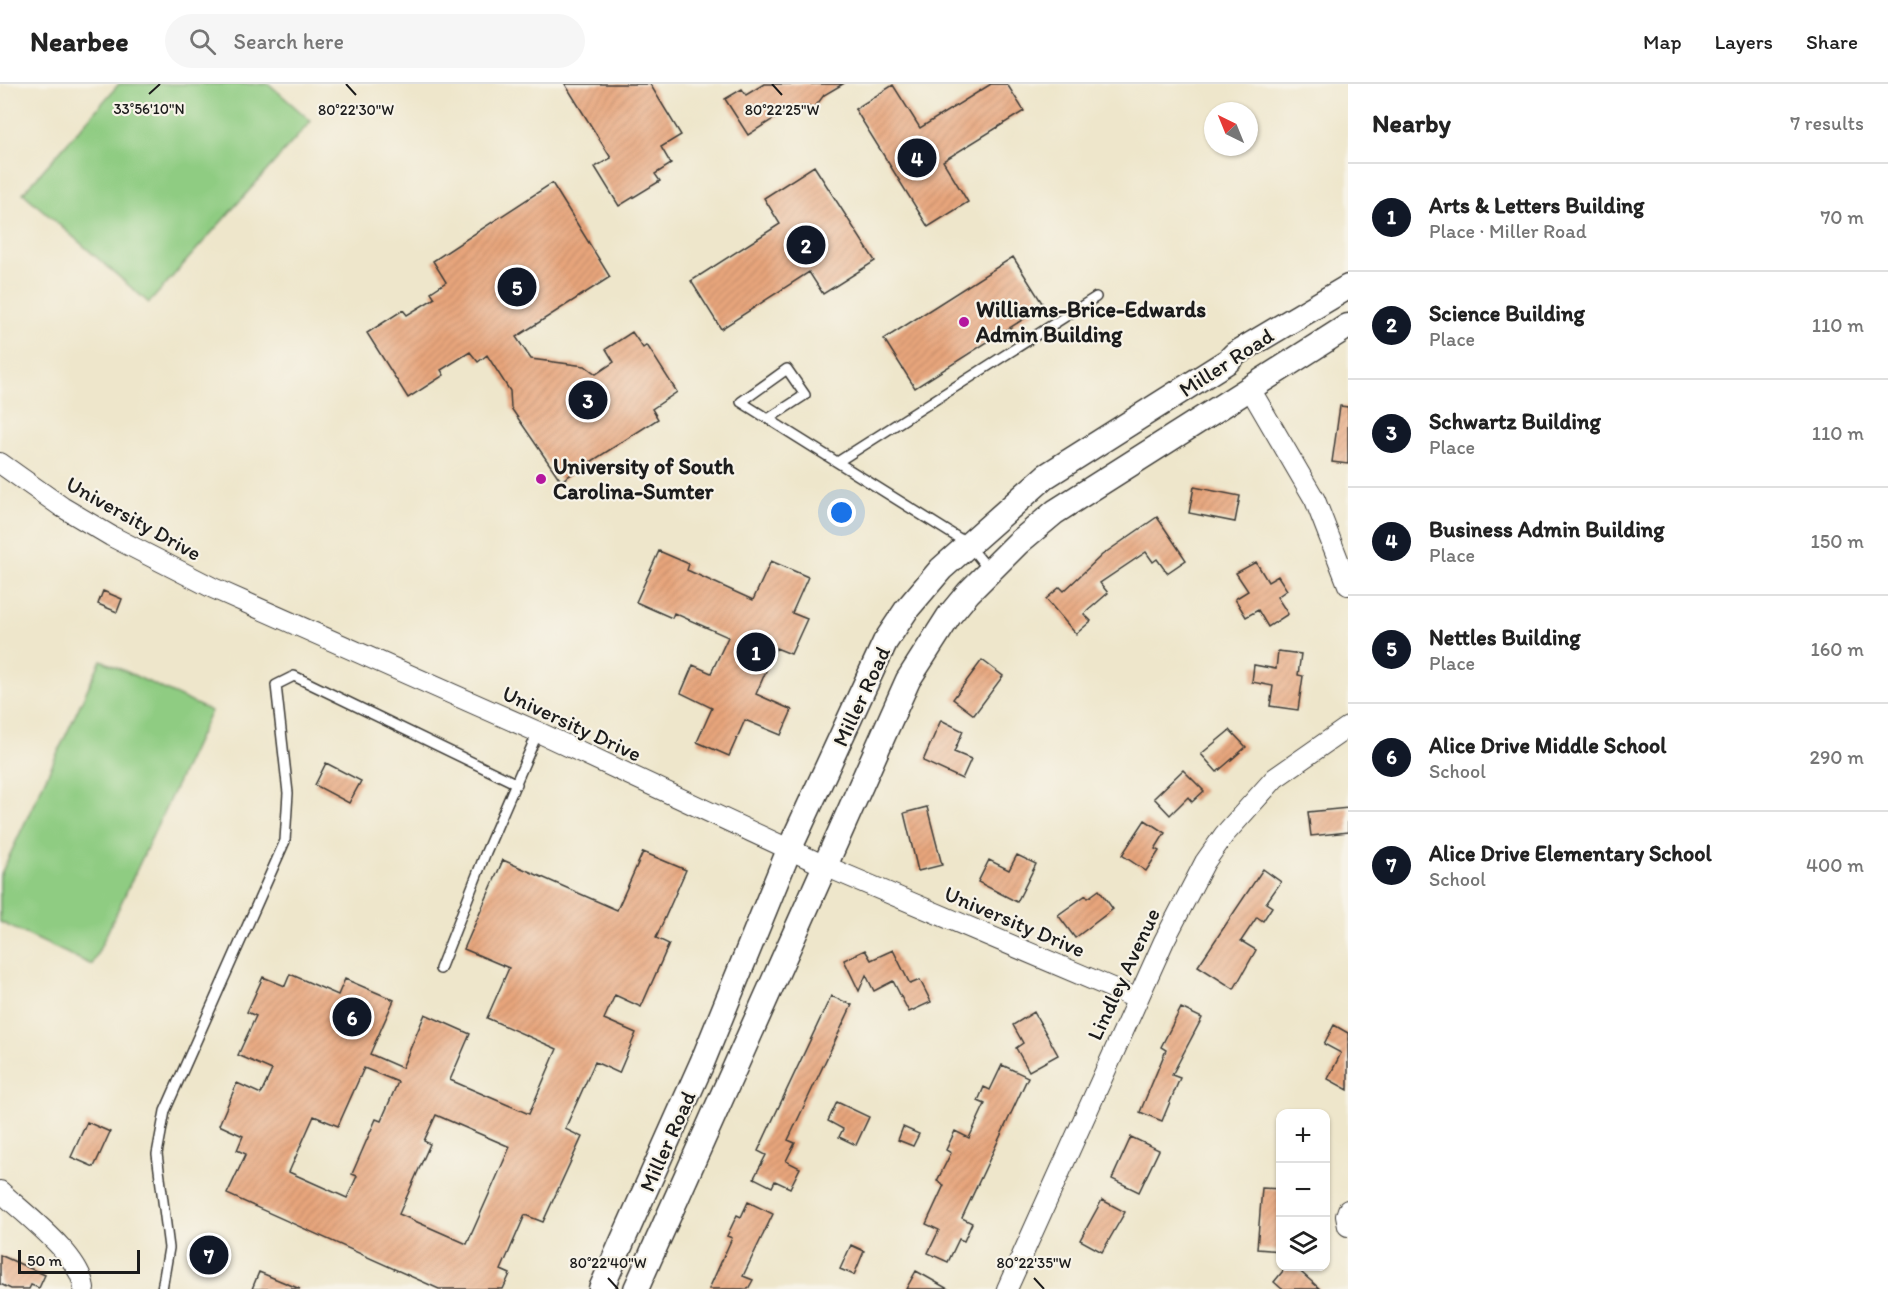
<!DOCTYPE html>
<html lang="en">
<head>
<meta charset="utf-8">
<style>
  body { margin:0; font-family:Itim,sans-serif; background:#f6f6f6; color:#222 }
  .controls { position:absolute; right:18px; bottom:18px; display:grid; overflow:hidden; border-radius:12px; box-shadow:0 2px 4px #0004 }
  .controls button { width:54px; height:54px; display:grid; place-items:center; padding:0; border:0; border-bottom:2px solid #e0e0e0; background:#fff; color:#222; font:30px sans-serif }
  .compass { position:absolute; left:1204px; top:18px; width:54px; height:54px; border-radius:50%; background:#fff; box-shadow:0 2px 4px #0004; rotate:317deg }
  .scale { position:absolute; left:18px; bottom:15px; width:122px; box-sizing:border-box; padding-left:6px; border:3px solid #1c1c1c; border-top:0; font-size:16px; line-height:21px; white-space:nowrap; color:#1c1c1c; -webkit-text-stroke:4px #f7f3e8; paint-order:stroke }
  .you { position:absolute; left:842px; top:429px; width:21px; height:21px; margin:-15px; border:4px solid #fff; border-radius:50%; background:#1a73e8; box-shadow:0 0 0 9px #1a73e833 }
  .badge { display:grid; place-items:center; width:39px; height:39px; border-radius:50%; background:#111827; color:#fff; font-size:20px; font-weight:700 }
  .pin { position:absolute; translate:-50% -50%; border:3px solid #fff; box-shadow:0 2px 6px #0006 }
  .list { margin:0; padding:0; list-style:none }
  h2 { display:flex; justify-content:space-between; align-items:center; height:78px; margin:0; padding:0 24px; font-size:26px }
  h2 small { font-size:20px; font-weight:400; color:#767676 }
  .list li { display:grid; grid-template-columns:39px 1fr auto; gap:18px; align-items:center; box-sizing:border-box; height:108px; padding:0 24px; border-top:2px solid #e0e0e0 }
  .list b { display:block; font-size:22px; white-space:nowrap }
  .list p { margin:0; font-size:20px; white-space:nowrap; color:#767676 }
  .list em { font-size:20px; font-style:normal; color:#767676 }
  .icon { flex:none; width:33px; height:33px; fill:none; stroke:currentColor; stroke-width:2; stroke-linecap:round; stroke-linejoin:round }
  .map { position:relative; flex:none; width:1348px; height:1205px; overflow:hidden }
  header { display:flex; align-items:center; gap:36px; box-sizing:border-box; height:84px; padding:0 30px; background:#fff; border-bottom:2px solid #e0e0e0 }
  header strong { font-size:28px }
  nav { display:flex; gap:33px; margin-inline-start:auto; font-size:21px }
  .search { width:420px; height:54px; background:#f6f6f6; display:flex; align-items:center; gap:15px; box-sizing:border-box; padding:0 21px; border-radius:33px; color:#767676; font-size:22px }
  main { display:flex }
  aside { flex:1; background:#fff }
  .map>svg:first-child { display:block }
  .green { fill:#8fcc82; stroke:#56744f; stroke-width:1.5 }
  .building { fill:url(#building-hatch); fill-rule:evenodd }
  .lines { fill:none; stroke-linecap:round; stroke-linejoin:round }
  .service-casing { stroke:#3c3a36; stroke-width:12 }
  .minor-casing { stroke:#3c3a36; stroke-width:22 }
  .tertiary-casing { stroke:#3c3a36; stroke-width:27 }
  .service { stroke:#fff; stroke-width:9 }
  .minor { stroke:#fff; stroke-width:20 }
  .tertiary { stroke:#fff; stroke-width:24 }
  .ticks { fill:none; stroke:#1c1c1c; stroke-width:2 }
  .poi-dot { fill:#b5179e; stroke:#f7f3e8; stroke-width:2 }
  .labels { text-anchor:middle; stroke-width:4.5; stroke-linejoin:round; paint-order:stroke }
  .poi-label { font-size:22px; font-weight:bold; fill:#1c1c1c; stroke:#f7f3e8; text-anchor:start }
  .street-label { font-size:22px; fill:#1c1c1c; stroke:#f7f3e8 }
  .ticks-label { font-size:15px; text-anchor:middle; fill:#1c1c1c; stroke:#f7f3e8; stroke-width:4.5; stroke-linejoin:round; paint-order:stroke }
</style>
</head>
<body>
<header>
<strong>Nearbee</strong>
<div class="search"><svg class="icon" aria-label="search" viewBox="0 0 24 24"><circle cx="10" cy="10" r="6"/><path d="M15 15l6 6"/></svg>Search here</div>
<nav><a>Map</a><a>Layers</a><a>Share</a></nav>
</header>
<main>
<div class="map">
<svg width="1348" height="1205" viewBox="0 0 1348 1205">
  <defs>
    <pattern id="building-hatch" width="6" height="6" patternUnits="userSpaceOnUse" patternTransform="scale(1.5)"><rect width="6" height="6" fill="#e7a57b"/><path d="M-1 1l2-2M0 6l6-6M5 7l2-2" fill="none" stroke="#c68d6a"/></pattern>
  </defs>
  <rect width="100%" height="100%" fill="#f7f3e8"/>
  <filter id="ink" filterUnits="userSpaceOnUse"><feTurbulence type="fractalNoise" baseFrequency=".0167" numOctaves="2"/><feDisplacementMap in="SourceGraphic" scale="12" xChannelSelector="R" yChannelSelector="G"/><feConvolveMatrix kernelMatrix="1 2 1 2 8 2 1 2 1" color-interpolation-filters="sRGB"/></filter>
  <filter id="wash" filterUnits="userSpaceOnUse"><feTurbulence type="fractalNoise" baseFrequency=".008" numOctaves="4" result="noise"/><feDisplacementMap in="SourceGraphic" scale="24" xChannelSelector="R" yChannelSelector="G"/><feGaussianBlur stdDeviation="1.35" result="paint"/><feColorMatrix in="noise" values="0 0 0 0 0 0 0 0 0 0 0 0 0 0 0 0 0 1.4 0 .05"/><feComposite in="paint" operator="in"/></filter>
  <g filter="url(#wash)">
    <rect width="100%" height="100%" fill="#eee6cb"/>
    <path class="green" d="M119 0H269L311 37 149 219 23 109Z
      M101 576 211 627 92 881 0 838V792Z"/>
    <g id="blocks">
      <path class="building" d="M565 0H650L681 51 661 63 671 80 655 90 660 97 619 122 595 83 611 74Z
        M764 0H843L824 11 815 23 802 22 795 27 792 23 748 51 725 15 742 5 746 11Z
        M991 0H1007L1024 27 943 77 968 118 928 143 855 25 893 1 920 44Z
        M814 82 875 177 823 210 809 188 721 245 691 197 780 140 764 114Z
        M552 99 610 193 516 253 531 275 585 282 596 290 614 278 606 265 632 248 643 264 647 261 677 308 652 325 658 335 561 397 511 324 510 307 487 271 478 278 470 268 441 286 444 291 408 314 367 249 403 226 407 231 435 214 431 208 446 198 433 177Z
        M1013 173 1044 222 915 304 884 255Z
        M1340 322 1348 323V380L1332 378Z
        M1194 403 1240 412 1235 438 1189 429Z
        M1157 433 1186 476 1167 489 1157 475 1153 478 1146 468 1100 499 1108 509 1084 530 1091 537 1076 550 1046 515 1060 503 1064 507 1102 471Z
        M659 467 689 480 687 486 753 516 771 477 808 493 792 529 807 535 791 570 776 564 756 610 792 626 781 651 745 636 729 672 697 658 712 624 681 609 693 581 711 589 728 553 674 529 672 534 636 518Z
        M1256 478 1268 498 1278 492 1287 506 1277 513 1288 530 1268 543 1258 526 1246 533 1235 515 1248 507 1236 489Z
        M103 507 122 515 117 528 98 520Z
        M1278 567 1301 570 1298 591 1303 592 1298 626 1270 622 1273 602 1252 598 1254 581 1276 585Z
        M982 576 1003 592 974 631 953 615Z
        M941 636 963 647 954 668 971 675 962 695 923 677Z
        M1230 646 1246 663 1217 688 1201 670Z
        M326 679 361 697 349 719 315 701Z
        M1183 686 1204 707 1192 718 1188 713 1170 731 1154 714Z
        M927 723 942 781 918 787 904 729Z
        M1348 724V748L1311 752 1308 728Z
        M1145 736 1165 749 1155 765 1159 767 1146 787 1122 771Z
        M643 768 686 786 656 854 669 860 641 923 615 911 604 935 636 949 619 989 595 978 565 1045 582 1053 543 1138 525 1131 501 1186 510 1190 503 1205H439L227 1110 246 1070 237 1066 243 1052 219 1041 237 999 261 1010 272 986 238 971 256 932 247 928 263 893 285 902 290 890 338 911 345 895 394 916 370 970 402 984 425 930 470 950 450 996 529 1030 557 965 487 934 509 884 464 865 503 776 617 826ZM364 984 398 998 381 1037 376 1035 352 1090 357 1092 347 1114 289 1088 314 1032 338 1042ZM436 1031 510 1063 467 1160 399 1130 430 1060 424 1057Z
        M1017 771 1036 780 1017 818 978 798 989 776 1009 786Z
        M1263 785 1281 798 1266 819 1272 823 1263 837 1257 833 1241 857 1256 866 1234 905 1198 882Z
        M1099 806 1113 825 1075 854 1058 831 1086 811 1088 814Z
        M865 866 871 876 893 866 910 900 920 896 931 918 909 928 893 897 874 907 866 891 859 907 844 876Z
        M831 912 852 921 788 1056 795 1059 786 1077 800 1084 790 1104 775 1097 772 1103 754 1094 766 1071 758 1067Z
        M1181 924 1202 934 1172 991 1180 994 1162 1037 1140 1028 1166 966 1161 963Z
        M1034 928 1058 971 1029 987 1016 964 1023 959 1013 941Z
        M1334 941 1348 949V1006L1328 995 1341 969 1324 960Z
        M1002 981 1028 993 962 1134 972 1139 964 1157 959 1155 948 1178 928 1169 939 1146 926 1140 944 1101 937 1097 951 1069 946 1066 955 1047 969 1054 985 1020 978 1017 984 1003 990 1006Z
        M837 1018 869 1033 856 1061 839 1053 843 1045 828 1037Z
        M87 1038 110 1048 94 1083 71 1073Z
        M903 1043 919 1050 913 1062 898 1056Z
        M1131 1053 1159 1066 1139 1108 1112 1095Z
        M1262 1104 1281 1105V1167L1257 1165Z
        M1102 1116 1125 1128 1102 1168 1080 1156Z
        M748 1118 773 1130 743 1192 753 1196 748 1205H709L732 1154 727 1152 737 1131 741 1133Z
        M851 1161 864 1167 854 1191 840 1185Z
        M0 1171 45 1191 39 1204 31 1201 29 1205H11L0 1200Z
        M1287 1182H1294L1320 1205H1282L1274 1198Z
        M916 1187 925 1192 948 1205H906Z
        M259 1188 300 1205H252Z"/>
    </g>
  </g>
  <g filter="url(#ink)">
    <use href="#blocks" fill-opacity="0" stroke="#3c3a36" stroke-width="1.5"/>
    <g class="lines">
      <defs>
        <path id="service" d="M768 335 805 311 787 285 741 318 968 460 989 486
          M839 377 1096 213
          M440 885 486 768 538 648
          M162 1205 169 1164 157 1070 165 1027 285 757 288 709 276 601 294 592 517 700"/>
        <path id="minor" d="M1249 303 1315 416 1348 501
          M0 379 62 423 111 452 213 504 538 648 825 782 1138 915
          M0 1107C23 1129 82 1172 84 1205
          M1348 1126 1346 1132 1348 1142
          M1007 1205 1164 857 1205 778 1224 751 1275 694 1348 643"/>
        <path id="tertiary" d="M601 1205 702 979 789 766 885 558 907 525 941 485 1046 392 1228 277 1235 270 1348 203
          M636 1205 908 596 949 532 968 509 1018 459 1055 428 1348 242"/>
      </defs>
      <use href="#service" class="service-casing"/>
      <use href="#minor" class="minor-casing"/>
      <use href="#tertiary" class="tertiary-casing"/>
      <use href="#service" class="service"/>
      <use href="#minor" class="minor"/>
      <use href="#tertiary" class="tertiary"/>
    </g>
  </g>
  <path class="ticks" d="M346 0 356 11M772 0 782 11M149 10 160 0M608 1194 618 1205M1034 1194 1044 1205"/>
  <g class="poi-dot">
    <circle cx="964" cy="238" r="6"/>
    <circle cx="541" cy="395" r="6"/>
  </g>
  <g class="labels">
    <g class="poi-label">
      <text x="976" y="233">Williams-Brice-Edwards<tspan x="976" dy="25">Admin Building</tspan></text>
      <text x="553" y="390">University of South<tspan x="553" dy="25">Carolina-Sumter</tspan></text>
    </g>
    <g class="street-label">
      <text transform="translate(1226 278) rotate(-33)" y="8">Miller Road</text>
      <text transform="translate(134 434) rotate(29)" y="8">University Drive</text>
      <text transform="translate(861 612) rotate(-65)" y="8">Miller Road</text>
      <text transform="translate(572 639) rotate(25)" y="8">University Drive</text>
      <text transform="translate(1015 837) rotate(23)" y="8">University Drive</text>
      <text transform="translate(1123 890) rotate(-65)" y="8">Lindley Avenue</text>
      <text transform="translate(667 1057) rotate(-66)" y="8">Miller Road</text>
    </g>
  </g>
  <g class="ticks-label">
    <text x="149" y="30">33°56'10"N</text>
    <text x="356" y="31">80°22'30"W</text>
    <text x="782" y="31">80°22'25"W</text>
    <text x="608" y="1184">80°22'40"W</text>
    <text x="1034" y="1184">80°22'35"W</text>
  </g>
</svg>
<div class="controls">
<button>+</button>
<button>−</button>
<button><svg class="icon" aria-label="layers" viewBox="0 0 24 24"><path d="M12 4l9 5-9 5-9-5zM3 14l9 5 9-5"/></svg></button>
</div>
<svg class="compass" viewBox="-18 -18 36 36"><path d="M0-13l5 13h-10z" fill="#e53935"/><path d="M0 13l5-13h-10z" fill="#767676"/></svg>
<div class="scale">50 m</div>
<div class="you"></div>
<div class="pin badge" style="left:756px;top:568px">1</div>
<div class="pin badge" style="left:806px;top:161px">2</div>
<div class="pin badge" style="left:588px;top:316px">3</div>
<div class="pin badge" style="left:917px;top:74px">4</div>
<div class="pin badge" style="left:517px;top:203px">5</div>
<div class="pin badge" style="left:352px;top:933px">6</div>
<div class="pin badge" style="left:209px;top:1171px">7</div>
</div>
<aside>
<h2>Nearby<small>7 results</small></h2>
<ul class="list">
<li><span class="badge">1</span><div><b>Arts &amp; Letters Building</b><p>Place · Miller Road</p></div><em>70 m</em></li>
<li><span class="badge">2</span><div><b>Science Building</b><p>Place</p></div><em>110 m</em></li>
<li><span class="badge">3</span><div><b>Schwartz Building</b><p>Place</p></div><em>110 m</em></li>
<li><span class="badge">4</span><div><b>Business Admin Building</b><p>Place</p></div><em>150 m</em></li>
<li><span class="badge">5</span><div><b>Nettles Building</b><p>Place</p></div><em>160 m</em></li>
<li><span class="badge">6</span><div><b>Alice Drive Middle School</b><p>School</p></div><em>290 m</em></li>
<li><span class="badge">7</span><div><b>Alice Drive Elementary School</b><p>School</p></div><em>400 m</em></li>
</ul>
</aside>
</main>
</body>
</html>
